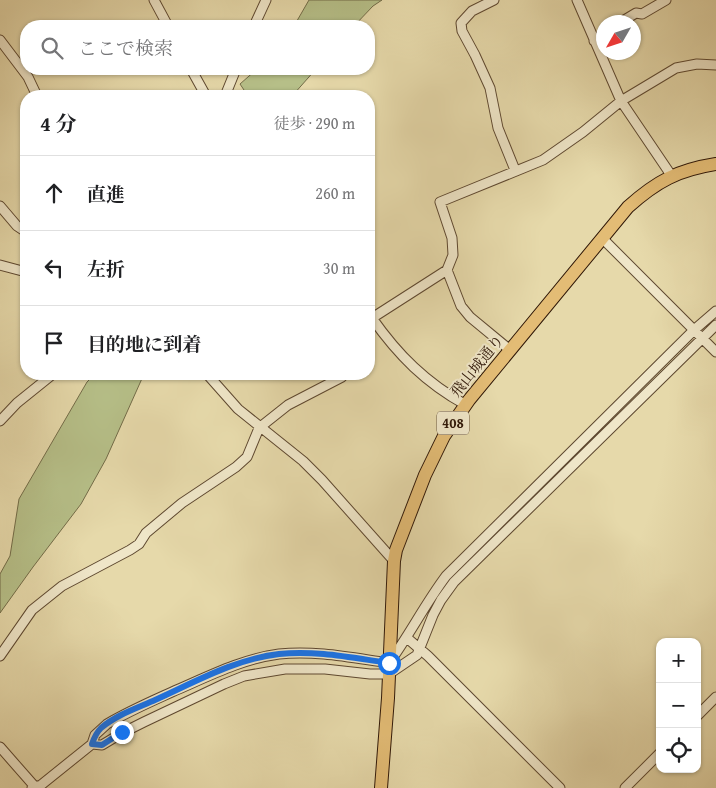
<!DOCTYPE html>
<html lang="ja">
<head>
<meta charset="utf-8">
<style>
  body { margin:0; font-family:"Gentium Book Plus","Noto Serif JP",serif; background:#f2f2f2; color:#202124 }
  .controls { position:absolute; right:15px; bottom:15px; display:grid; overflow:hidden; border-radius:10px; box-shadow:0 1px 4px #0004 }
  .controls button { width:45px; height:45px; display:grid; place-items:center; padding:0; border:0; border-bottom:1px solid #e0e0e0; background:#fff; color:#202124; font:25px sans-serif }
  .compass { position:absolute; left:596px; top:15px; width:45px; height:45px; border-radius:50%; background:#fff; box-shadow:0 1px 4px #0004; rotate:231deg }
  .stop { position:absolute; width:15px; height:15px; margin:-11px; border:4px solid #1a73e8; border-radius:50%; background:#fff }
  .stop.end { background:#1a73e8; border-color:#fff; box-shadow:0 1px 5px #0008 }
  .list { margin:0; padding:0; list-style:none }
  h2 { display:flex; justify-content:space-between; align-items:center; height:65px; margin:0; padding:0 20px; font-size:21px }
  h2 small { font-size:16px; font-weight:400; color:#757577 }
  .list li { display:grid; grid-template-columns:32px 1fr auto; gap:15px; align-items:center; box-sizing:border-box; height:75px; padding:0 20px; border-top:1px solid #e0e0e0 }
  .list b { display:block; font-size:19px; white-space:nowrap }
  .list em { font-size:16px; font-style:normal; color:#757577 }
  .icon { flex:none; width:28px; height:28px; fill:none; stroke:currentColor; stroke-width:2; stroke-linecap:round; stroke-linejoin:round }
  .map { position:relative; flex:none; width:716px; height:788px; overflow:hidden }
  .search { position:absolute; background:#fff; box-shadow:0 1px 4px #0004; left:20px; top:20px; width:355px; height:55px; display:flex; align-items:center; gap:12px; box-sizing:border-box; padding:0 18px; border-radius:20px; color:#757577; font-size:19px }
  .panel { position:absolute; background:#fff; box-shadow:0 1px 4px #0004; left:20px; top:90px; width:355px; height:290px; border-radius:20px }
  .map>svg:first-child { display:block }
  .green { fill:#b6bf88; stroke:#736c48 }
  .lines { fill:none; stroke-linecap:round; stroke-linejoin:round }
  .minor-casing { stroke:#5e4830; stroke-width:11 }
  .highway-casing { stroke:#301808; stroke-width:14 }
  .minor { stroke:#efe6c8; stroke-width:9 }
  .highway { stroke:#e3bc75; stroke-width:12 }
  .route { stroke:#1a73e8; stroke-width:6 }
  .labels { text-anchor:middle; stroke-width:4; stroke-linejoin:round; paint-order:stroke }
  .shield { fill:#efe6c8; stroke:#695642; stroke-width:1 }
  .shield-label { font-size:14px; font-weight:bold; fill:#301808 }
  .street-label { font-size:15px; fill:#301808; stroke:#efe6c8 }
</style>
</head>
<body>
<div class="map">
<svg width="716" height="788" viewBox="0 0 716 788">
  <rect width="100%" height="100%" fill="#e6d9aa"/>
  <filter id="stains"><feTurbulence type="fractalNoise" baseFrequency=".004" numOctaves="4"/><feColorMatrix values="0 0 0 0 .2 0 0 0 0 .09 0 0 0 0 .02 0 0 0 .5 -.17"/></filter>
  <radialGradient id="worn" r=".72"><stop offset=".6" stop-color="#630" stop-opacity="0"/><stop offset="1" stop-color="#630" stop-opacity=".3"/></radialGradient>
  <path class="green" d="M309 0H382L373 6 354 26H294Z
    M257 69H316L293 95 248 96 240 84Z
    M95 374H144L106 459 81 504 33 567 0 613V574L10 556 19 499 87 382Z"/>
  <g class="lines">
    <defs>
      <path id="minor" d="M154 0 168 26
        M494 0 472 11 461 23 462 31 475 55 490 88 498 128 515 170
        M577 0 621 101 671 175
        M621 22 636 13 642 14 666 0
        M254 26 266 0
        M0 40 28 77 37 96
        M594 41 604 34
        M191 69 206 96
        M225 96 236 69
        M0 206 17 226 26 232
        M602 238 716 352
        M0 265 26 272
        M447 270 461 306 470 317 510 350
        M372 318C398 355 426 383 466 405
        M369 320 447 270 453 255 452 238 440 202 543 160 583 132 621 101 676 68 697 64 716 65
        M207 374 238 409 303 461 322 480 394 561
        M0 421 17 403 53 374
        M407 638 428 656 560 788
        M0 656 32 610 62 586 130 550 139 544 146 533 182 503 236 467 247 457 259 428 288 405 342 377 344 374
        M697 716 716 697
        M92 744 102 745 122 733 144 722 224 684 244 676 285 669H325L370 674H389L417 655 433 615 441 600 454 582 716 325
        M0 747 36 788
        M32 788 41 785 92 744 95 735 107 724C127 712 150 702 172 692 207 677 241 659 279 654 316 650 353 658 389 663 410 634 425 604 446 576L694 330 716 311
        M625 788 660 753"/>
      <path id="highway" d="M381 788 388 698 394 561 396 550 425 475 444 436 469 400 628 207C657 181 678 170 716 164"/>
    </defs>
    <use href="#minor" class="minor-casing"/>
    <use href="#highway" class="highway-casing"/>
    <use href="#minor" class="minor"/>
    <use href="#highway" class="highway"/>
  </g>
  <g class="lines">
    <path class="route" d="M122 732 102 745 92 744C94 738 96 733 101 728 116 715 137 708 155 700 195 682 235 659 279 654 316 650 353 658 389 663"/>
  </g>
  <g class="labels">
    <rect class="shield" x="437" y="411.5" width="32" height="23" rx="4"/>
    <g class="shield-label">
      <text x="453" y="428">408</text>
    </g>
    <g class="street-label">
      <text transform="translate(477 366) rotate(-51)" y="5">飛山城通り</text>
    </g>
  </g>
  <rect width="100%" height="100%" filter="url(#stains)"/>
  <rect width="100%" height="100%" fill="url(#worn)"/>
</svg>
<div class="controls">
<button>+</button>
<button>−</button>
<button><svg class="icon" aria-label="locate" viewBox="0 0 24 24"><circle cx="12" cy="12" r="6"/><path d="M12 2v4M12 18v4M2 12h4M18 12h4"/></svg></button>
</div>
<svg class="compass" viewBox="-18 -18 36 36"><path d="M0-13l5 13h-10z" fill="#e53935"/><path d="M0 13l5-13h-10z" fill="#757577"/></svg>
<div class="stop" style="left:389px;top:663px"></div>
<div class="stop end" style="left:122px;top:732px"></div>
<div class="search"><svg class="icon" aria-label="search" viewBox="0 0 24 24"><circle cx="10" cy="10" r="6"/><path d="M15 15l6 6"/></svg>ここで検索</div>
<section class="panel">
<h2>4 分<small>徒歩 · 290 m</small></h2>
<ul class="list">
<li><svg class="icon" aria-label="ahead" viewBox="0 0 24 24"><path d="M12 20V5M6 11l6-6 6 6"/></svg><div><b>直進</b></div><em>260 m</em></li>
<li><svg class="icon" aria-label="left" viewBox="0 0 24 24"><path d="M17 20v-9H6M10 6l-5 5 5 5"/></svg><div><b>左折</b></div><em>30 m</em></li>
<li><svg class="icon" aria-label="arrive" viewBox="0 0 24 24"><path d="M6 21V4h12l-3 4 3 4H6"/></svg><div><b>目的地に到着</b></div></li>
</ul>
</section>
</div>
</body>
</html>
